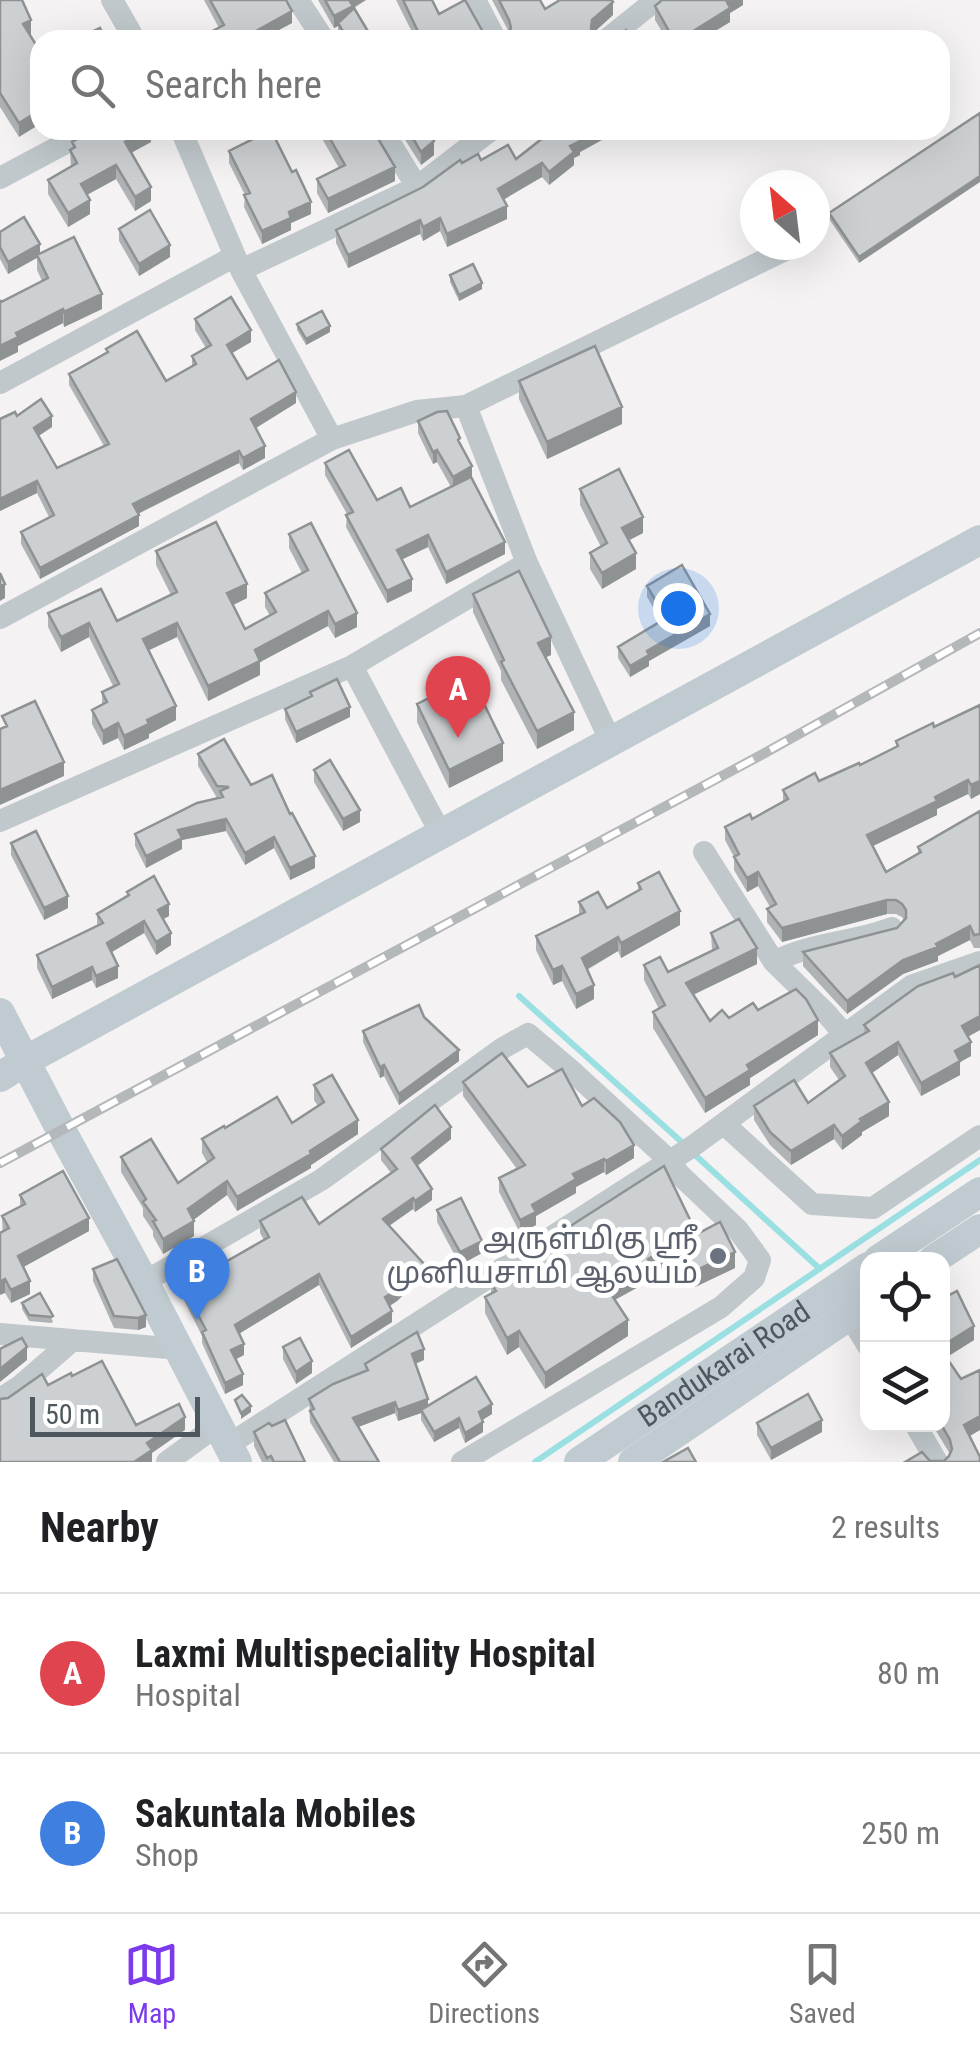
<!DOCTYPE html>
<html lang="en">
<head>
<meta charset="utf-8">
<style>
  body { margin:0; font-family:"Roboto Condensed","Noto Sans Tamil",sans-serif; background:#f6f6f6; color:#202124 }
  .controls { position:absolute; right:30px; bottom:30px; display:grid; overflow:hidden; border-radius:20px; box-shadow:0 10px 40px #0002 }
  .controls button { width:90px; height:90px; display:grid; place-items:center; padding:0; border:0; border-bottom:2px solid #e0e0e0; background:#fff; color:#202124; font:50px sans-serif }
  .compass { position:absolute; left:740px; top:170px; width:90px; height:90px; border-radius:50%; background:#fff; box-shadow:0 10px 40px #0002; rotate:332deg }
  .scale { position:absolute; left:30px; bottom:25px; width:170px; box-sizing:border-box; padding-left:10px; border:5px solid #4c585d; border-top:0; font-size:28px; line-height:35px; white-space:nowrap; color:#4c585d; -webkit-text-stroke:8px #fff; paint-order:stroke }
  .you { position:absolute; left:678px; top:608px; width:35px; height:35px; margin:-25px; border:8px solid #fff; border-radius:50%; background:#1a73e8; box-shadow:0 0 0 15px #1a73e833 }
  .badge { display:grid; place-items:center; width:65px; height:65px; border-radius:50%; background:#7c3aed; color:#fff; font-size:32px; font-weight:700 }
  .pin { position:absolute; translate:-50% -82px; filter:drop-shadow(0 2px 5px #0008) }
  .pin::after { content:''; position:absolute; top:52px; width:35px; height:30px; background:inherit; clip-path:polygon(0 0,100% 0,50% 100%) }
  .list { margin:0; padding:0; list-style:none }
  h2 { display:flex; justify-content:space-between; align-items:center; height:130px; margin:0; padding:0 40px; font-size:42px }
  h2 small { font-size:32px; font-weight:400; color:#757577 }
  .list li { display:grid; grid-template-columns:65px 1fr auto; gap:30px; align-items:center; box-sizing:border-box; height:160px; padding:0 40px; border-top:2px solid #e0e0e0 }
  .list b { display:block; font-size:38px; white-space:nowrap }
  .list p { margin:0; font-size:32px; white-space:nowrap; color:#757577 }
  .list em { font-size:32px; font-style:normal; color:#757577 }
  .icon { flex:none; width:55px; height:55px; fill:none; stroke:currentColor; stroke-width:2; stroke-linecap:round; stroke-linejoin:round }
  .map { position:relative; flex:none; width:980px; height:1462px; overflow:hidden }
  .search { position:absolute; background:#fff; box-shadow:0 10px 40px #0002; left:30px; right:30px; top:30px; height:110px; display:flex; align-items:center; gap:25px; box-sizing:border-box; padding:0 35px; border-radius:30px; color:#757577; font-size:38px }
  .sheet { height:450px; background:#fff }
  nav { display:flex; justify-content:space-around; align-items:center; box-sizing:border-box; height:140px; border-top:2px solid #e0e0e0; background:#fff; font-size:28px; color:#757577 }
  nav a { display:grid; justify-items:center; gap:5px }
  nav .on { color:#7c3aed }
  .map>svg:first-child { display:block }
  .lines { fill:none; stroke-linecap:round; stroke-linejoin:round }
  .stream { stroke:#9adfe2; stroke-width:6 }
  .street { stroke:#c0c8cc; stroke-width:22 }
  .secondary { stroke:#c0cbd1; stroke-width:30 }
  .rail-casing { stroke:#b5b8bb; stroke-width:10 }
  .rail { stroke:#fff; stroke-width:6; stroke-dasharray:19; stroke-linecap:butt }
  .wall { fill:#afb3b5 }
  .shaded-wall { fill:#8f9293 }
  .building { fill:#ccd0d2; stroke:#8f9293; stroke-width:2.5 }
  .worship-dot { fill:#6b7280; stroke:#fff; stroke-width:4 }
  .labels { text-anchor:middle; stroke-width:10; stroke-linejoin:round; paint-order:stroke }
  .worship-label { font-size:30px; fill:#5b616d; stroke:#fff; text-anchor:end }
  .street-label { font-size:30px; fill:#4c585d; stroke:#fff }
</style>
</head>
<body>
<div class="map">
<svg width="980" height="1462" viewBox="0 0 980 1462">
  <rect width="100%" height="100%" fill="#f4f2f2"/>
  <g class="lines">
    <path class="stream" d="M519 996 685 1145
      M694 1154 820 1269
      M535 1462 980 1160"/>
    <path class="street" d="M112 0 135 40
      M298 0 324 40
      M475 0 496 40
      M606 40 656 0
      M181 130 241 270 332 439
      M382 130 417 187 491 130
      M0 178 90 130
      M241 270 417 187
      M0 383 235 256
      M466 406 527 563 611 742
      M0 618 332 439 417 411 466 406 787 249
      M0 821 352 666
      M441 834 352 666 527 563
      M704 852 774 962 826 1013 845 1035
      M774 962C811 942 854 943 892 928
      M724 1124 812 1204 873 1208 980 1136
      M144 1282 321 1180 503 1048 528 1034 574 1073 670 1161 679 1174 738 1230 760 1260 754 1278 721 1307 462 1462
      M849 1315 868 1346
      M0 1334 180 1349
      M0 1399 20 1386 73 1340
      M915 1424 937 1462
      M228 1445 693 1146 911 986 980 962
      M167 1462 219 1424"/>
    <g class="secondary">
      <path d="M0 1013 61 1130 144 1282 237 1462"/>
      <path d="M0 1077 25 1061 980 540"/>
      <path d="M878 1260 980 1192"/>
      <path d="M933 1260 980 1229"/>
      <path id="s1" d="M579 1462 868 1267"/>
      <path d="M633 1462 868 1303"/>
    </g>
    <defs>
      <path id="rail" d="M0 1163 763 754 980 633"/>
    </defs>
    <use href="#rail" class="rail-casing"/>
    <use href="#rail" class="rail"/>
  </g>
  <path class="wall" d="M0 0 31 34 29 35 19 137 0 107Z
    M204 0H286L292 23 260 40H195L219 28Z
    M318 0H366L353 9 369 40H341L338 35V26L334 28Z
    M396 0H432L439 14 491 40H416Z
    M492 0H540L545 9 613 15 593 33 595 37 504 39 509 32Z
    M743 0V5L730 13V22L700 40H667L655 20V6Z
    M980 113 859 263 829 219V213Z
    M151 130V142L131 153 151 201 135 211 116 179 87 195 90 214 68 227 48 194V180L71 167 70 150 72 149V142Z
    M317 130H373L395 181 328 213 317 193V179L339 168Z
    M399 130H447L433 138 434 155 421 165Z
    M553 130H620L580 152V155L574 158V165L549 185 542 177 503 199 507 219 447 247 440 231 423 241 420 234 348 268 336 243V230L423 187 462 163 481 160 516 159Z
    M229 151 311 214 291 223V230L262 244 244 207 245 195 229 163Z
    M119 229 170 257 139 276 119 241Z
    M0 232 40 253 102 309 64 327 63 323 18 346V352L1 302 42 281 37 270V258L8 274 0 259Z
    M450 275 482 289 459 301 450 282Z
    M195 319 251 342 232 353 247 379 296 403 255 428 265 458 243 470 239 463 138 514 139 526 40 579 21 544V532L49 517 37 493 0 511V419L17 416 52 427 38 436 57 468 104 446 69 385V374L106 353V349L166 381 192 366V356L206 348 195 330Z
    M297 324 330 332 306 345 297 330Z
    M519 381 622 424 547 459 519 399Z
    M418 421 460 444 472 478 505 554 446 584 428 547 402 559 412 591 387 603 346 527 347 514 325 475V463L377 500 410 507 451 487 437 462 433 464 418 433Z
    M580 489 643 533 629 540 636 569 602 589 590 569V553L601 547 580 505Z
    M289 534 357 627 335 638 328 626 260 662V675L208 701 177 637 149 650 176 720 149 734V738L124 750 118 738 103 745 92 724V710L102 705V692L113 686 89 637 61 652 48 627V613L117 621 171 595 156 565V551L247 598 233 605 245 629 270 616 265 607V593L302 573 289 548Z
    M647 586 710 626 649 661V666L630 677 618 658V647L661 621 647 597Z
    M473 594 551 655 546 657 574 730 537 749 501 680V671L473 612Z
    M310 692 350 717 296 743 285 719V709L310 697Z
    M417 704 503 761 449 788 417 722Z
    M980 705V794L971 799 968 794 937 809V815L872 846 886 872 918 854V847L980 811V948H974L970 940 938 956V961L903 974 847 1014 803 966V952L897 928 904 920 902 917 896 914H887L782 942 767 922V909L770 907 758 886 747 892 734 870V857L725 840V827L752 819 783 801V790L819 781 860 765 896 747V741L934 727Z
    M198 754 251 785 315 868 290 880 274 848 245 865 226 831 182 840V849L146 868 135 846V834L217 798 198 766Z
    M314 770 360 822 343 831 314 782Z
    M11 843 68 908 44 920 11 855Z
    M638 883 680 925 621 958 618 951 587 970 594 999 576 1009 562 981 553 985 536 950V936L579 914V902L607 908 638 891Z
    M127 892 169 916 163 919 171 945 156 955 144 933 111 952 118 978 96 988 92 980 52 999 37 968V955L97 925V914L127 896Z
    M711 933 757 964 693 995 710 1021 758 1010 818 1035 750 1078V1085L705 1113 653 1028V1012L659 1009 644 980V965L668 972 712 951Z
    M980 965V1030L968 1036 971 1056 960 1062V1075L921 1096 898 1055 872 1073 889 1116 862 1132V1135L842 1150 834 1139 791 1165 770 1145 754 1120V1106L808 1103 839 1080 830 1067V1053L864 1034V1025Z
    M363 1031 459 1061 399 1105 384 1076 380 1078 363 1042Z
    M463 1082 528 1087 582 1106 634 1158 606 1175 604 1172 576 1187V1193L536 1216V1225L520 1233 499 1192V1178L517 1169 463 1096Z
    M314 1085 358 1134 311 1165V1168L237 1211 227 1195 193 1220 194 1236 163 1254 153 1236V1231L143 1216V1208L121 1172V1157L178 1183 207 1162 202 1153V1139L225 1128 292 1123 318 1106 314 1100Z
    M451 1139 417 1166 432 1200 415 1212 413 1209 389 1226 424 1275 397 1301 389 1306 392 1322 351 1348 319 1285 239 1334 244 1355 235 1359 243 1385 225 1394 202 1343V1336L177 1286 178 1269 215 1268 264 1240 260 1233V1221L319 1224 391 1173 381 1160V1149Z
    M20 1195 89 1231 23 1267 30 1294 11 1303 5 1293 2 1216 20 1206Z
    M437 1210 482 1253 460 1265 437 1222Z
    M697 1234 735 1268 695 1287 681 1258 651 1274V1280L615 1300 628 1336 545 1389 519 1347 507 1355 485 1313V1297L491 1294V1283L526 1262V1259Z
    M93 1269 146 1327 138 1330 114 1328 93 1281Z
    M40 1293 53 1322 51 1323 29 1321 22 1309V1303Z
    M942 1299 974 1340 947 1357 961 1379 980 1370V1430L970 1436 980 1462 930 1461H944L950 1454 933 1426V1424H942Z
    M283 1347 312 1373 296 1384 283 1359Z
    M424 1360 415 1364 428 1406 492 1414 482 1420 483 1432 465 1443 459 1428 434 1442 421 1420V1413L398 1421 395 1413 358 1427 379 1462H334L310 1422 309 1399 365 1372V1364Z
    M757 1423 822 1432 771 1460 757 1435Z
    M272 1426 305 1462H262L254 1446V1432Z"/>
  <path class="shaded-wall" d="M348 0H366L353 7V18L338 23V26L334 28V16Z
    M730 0H743V5L730 13V22L700 40H692V32Z
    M613 2V15L592 34 591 28 592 20Z
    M292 11V23L260 40H240Z
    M31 20V34L23 38V24Z
    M369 33V40H356Z
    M40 110V124L19 137V123Z
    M147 130H151V142L125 156V142Z
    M427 130H447L427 141Z
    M595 130H620L580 152V155L574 158V165L549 185V172L570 146 579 139Z
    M434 141V155L421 165V152Z
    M542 163V177L498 203V189Z
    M116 165V179L81 198V184Z
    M395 167V181L328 213V199Z
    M980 176V182L859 263V257Z
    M151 187V201L135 211V197Z
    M90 200V214L68 227V213Z
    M311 202V214L291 223V230L262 244V231L289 212Z
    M507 206V219L447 247V234Z
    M440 218V231L423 241V227Z
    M420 220V234L348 268V255Z
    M40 244V256L8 274V262Z
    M170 245V257L139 276V264Z
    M482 283V289L459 301V295Z
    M102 294V309L64 327V312Z
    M63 309V323L18 346V352L0 361V346L16 333Z
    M330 326V332L306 345V339Z
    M251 330V342L227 356V345Z
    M296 392V403L251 431V419Z
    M622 407V424L547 459V442Z
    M52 416V427L34 439V428Z
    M265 446V458L243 470V458Z
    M437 450V462L433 464V452Z
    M239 451V463L133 516V504Z
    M472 466V478L453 489V477Z
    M37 481V493L0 511V499Z
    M139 515V526L40 579V568Z
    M643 517V533L622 544V528Z
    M428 535V547L397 562V550Z
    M505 542V554L446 584V572Z
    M636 553V569L602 589V573Z
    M412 579V591L387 603V591Z
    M5 584V598L0 601V586Z
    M247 584V598L227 608V593Z
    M328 611V626L260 662V675L208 701V686L255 650Z
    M357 613V627L335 638V624Z
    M710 614V626L649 661V666L630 677V666L647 651Z
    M89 623V637L61 652V637Z
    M177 623V637L143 653V639Z
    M551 637V655L538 661V643Z
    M176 706V720L149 734V738L124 750V736L147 720Z
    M350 707V717L296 743V732Z
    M574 712V730L537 749V731Z
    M118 723V738L103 745V731Z
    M503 743V761L449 788V770Z
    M64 762V776L0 805V790Z
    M968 780V794L937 809V815L867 849V835L935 797Z
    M980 781V794L971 799V785Z
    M360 810V822L343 831V819Z
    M226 819V831L182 840V849L146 868V856L178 830Z
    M274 837V848L245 865V853Z
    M315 856V868L290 880V868Z
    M758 872V886L747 892V878Z
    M68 896V908L44 920V908Z
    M887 900V914L782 942V928Z
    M169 904V916L158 922V910Z
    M680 911V925L621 958V943Z
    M144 921V933L107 955V943Z
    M970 926V940L938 956V961L903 974 847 1014V1001L903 960Z
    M171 933V945L156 955V942Z
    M618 937V951L582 972V958Z
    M757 948V964L686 998V983Z
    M118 966V978L96 988V976Z
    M562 966V981L553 985V970Z
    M92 967V980L52 999V987Z
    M594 985V999L576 1009V994Z
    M980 1016V1030L962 1040V1026Z
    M818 1020V1035L750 1078V1085L705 1113V1098L747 1065Z
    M898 1042V1055L866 1077V1063Z
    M971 1042V1056L960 1062V1075L921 1096V1083L955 1051Z
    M459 1050V1061L399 1105V1094Z
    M384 1065V1076L380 1078V1067Z
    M889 1102V1116L862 1132V1135L842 1150V1136L860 1119Z
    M358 1120V1134L311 1165V1168L237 1211V1197Z
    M834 1125V1139L791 1165V1151Z
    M451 1127V1139L412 1170V1158Z
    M634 1145V1158L606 1175V1161Z
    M604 1159V1172L576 1187V1193L536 1216V1225L520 1233V1220L532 1205 573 1174Z
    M227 1181V1195L188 1224V1209Z
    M432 1189V1200L415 1212V1201Z
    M413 1198V1209L383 1230V1219Z
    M89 1218V1231L18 1270V1256Z
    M194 1221V1236L163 1254V1239Z
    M482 1241V1253L460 1265V1252Z
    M681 1242V1258L651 1274V1280L607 1304V1288L648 1259Z
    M735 1252V1268L695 1287V1271Z
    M424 1264V1275L397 1301 385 1309V1297Z
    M319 1274V1285L235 1336V1325Z
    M5 1279V1293L0 1295V1282Z
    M30 1281V1294L11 1303V1290Z
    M392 1311V1322L351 1348V1337Z
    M146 1315V1327L138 1330V1318Z
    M628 1320V1336L545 1389V1373Z
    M974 1326V1340L942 1360V1346Z
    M519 1331V1347L507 1355V1338Z
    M244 1344V1355L231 1362V1350Z
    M27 1347V1360L0 1382V1369Z
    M424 1349V1360L412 1365V1354Z
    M312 1361V1373L296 1384V1372Z
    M243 1374V1385L225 1394V1383Z
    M428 1399V1410H421V1413L398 1421V1410Z
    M395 1402V1413L353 1429V1418Z
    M492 1404V1414L479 1422V1412Z
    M251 1406V1412L241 1419V1413Z
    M980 1416V1430L964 1439V1425Z
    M185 1417V1430L152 1453V1462H134L147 1443Z
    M459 1418V1428L434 1442V1432Z
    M822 1420V1432L771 1460V1448Z
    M483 1422V1432L465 1443V1433Z"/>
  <path class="building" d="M0 0H22L31 20 23 24 40 51V110L19 123 0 93Z
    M210 0H286L292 11 240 40H195L224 25Z
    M325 0H349L353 6 334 16Z
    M403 0H432L439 14 465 0 487 39 491 40H422Z
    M499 0H540L545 9 560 0H612L613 2 592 20 591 28 595 37 600 40H501L504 39 511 28 509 20Z
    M662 0H730L727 2 730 8 692 32 696 40H674L655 6Z
    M354 8 369 33 356 40H348L338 23Z
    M100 28 106 40H77L81 37Z
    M626 30 631 40H611Z
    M642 35 646 40H634Z
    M980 113V176L859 257 829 213Z
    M93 130H147L125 142 151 187 135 197 116 165 81 184 90 200 68 213 48 180 77 163 70 150 75 147 72 142Z
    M271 130 292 172 296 170 311 202 289 212 291 218 262 231 244 195 250 193 229 151Z
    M325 130H373L395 167 328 199 317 179 345 165Z
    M408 130H428L434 141 421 152Z
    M553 130H595L579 139 580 141 570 146 574 152 549 172 542 163 498 189 507 206 447 234 440 218 423 227 420 220 348 255 336 230 423 187 460 160 462 163 478 154 481 160 508 145 516 159Z
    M150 210 170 245 139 264 119 229Z
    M24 217 40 244 8 262 0 247V232Z
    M74 237 102 294 64 312 63 309 16 333 18 337 0 346V300L1 302 48 278 37 255Z
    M473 264 482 283 459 295 450 275Z
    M231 297 251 330 227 345 247 379 279 360 296 392 251 419 265 446 243 458 239 451 133 504 139 515 40 568 21 532 54 515 37 481 0 499V419L15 412 17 416 41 399 52 416 34 428 57 468 109 444 69 374 108 352 106 349 137 331 166 381 196 364 192 356 211 345 195 319Z
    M322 311 330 326 306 339 297 324Z
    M595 346 622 407 547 442 519 381Z
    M447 411 460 438 458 440 472 466 453 477 437 450 433 452 418 421 437 412Z
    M349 450 377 500 401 488 410 507 471 477 505 542 446 572 428 535 397 550 412 579 387 591 346 515 353 512 325 463Z
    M619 469 643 517 622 528 636 553 602 573 590 553 607 543 580 489Z
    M216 522 247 584 227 593 245 629 276 612 265 593 308 570 289 534 311 523 357 613 335 624 328 611 255 650 260 661 208 686 177 623 143 639 176 706 147 720 149 724 124 736 118 723 103 731 92 710 107 702 102 692 119 684 89 623 61 637 48 613 101 589 117 621 177 592 156 551Z
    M682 565 710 614 647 651 649 655 630 666 618 647 666 618 647 586Z
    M519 571 551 637 538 643 574 712 537 731 501 662 504 660 473 594Z
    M0 573 5 584 0 586Z
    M471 677 503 743 449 770 417 704Z
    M337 679 350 707 296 732 285 709 312 696 310 692Z
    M35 701 64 762 0 790V729L7 726 2 716Z
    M980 705V781L971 785 968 780 935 797 937 801 867 835 886 872 921 852 918 847 980 811V934L974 935 970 926 936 944 938 947 903 960 847 1001 803 952 897 928 906 918V910L902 904 896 900H887L782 928 767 909 776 904 758 872 747 878 734 857 739 854 725 827 750 814 752 819 788 799 783 790 815 773 819 781 859 763 860 765 898 746 896 741 933 723 934 727Z
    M224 739 251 785 272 775 290 814 292 813 315 856 290 868 274 837 245 853 226 819 178 830 182 838 146 856 135 834 197 803 223 797 220 791 229 787 217 786 198 754Z
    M330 760 360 810 343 819 314 770Z
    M36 831 68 896 44 908 11 843Z
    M659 872 680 911 621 943 618 937 582 958 594 985 576 994 562 966 553 970 536 936 585 912 579 902 598 892 607 908 641 889 638 883Z
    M154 876 169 904 158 910 171 933 156 942 144 921 107 943 118 966 96 976 92 967 52 987 37 955 103 923 97 914 129 895 127 892Z
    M739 919 757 948 686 983 710 1021 722 1010 729 1018 753 1003 758 1010 796 989 806 999 818 1020 747 1065 750 1070 705 1098 653 1012 665 1005 644 965 660 957 668 972 718 948 711 933Z
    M980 965V1016L962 1026 971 1042 955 1051 960 1061 921 1083 898 1042 866 1063 889 1102 860 1119 862 1121 842 1136 834 1125 791 1151 770 1132 754 1106 794 1080 808 1103 845 1076 830 1053 869 1031 864 1025 918 986 953 973 955 977Z
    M419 1005 424 1017 459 1050 399 1094 384 1065 380 1067 363 1031Z
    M502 1053 528 1087 562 1069 582 1106 594 1098 620 1122 634 1145 606 1161 604 1159 573 1174 576 1179 532 1205 536 1212 520 1220 499 1178 525 1165 463 1082Z
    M332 1075 358 1120 310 1151 311 1154 237 1197 227 1181 188 1209 194 1221 163 1239 153 1221 156 1220 143 1202 146 1199 121 1157 151 1139 178 1183 214 1158 202 1139 224 1126 225 1128 277 1097 292 1123 324 1102 314 1085Z
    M435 1105 451 1127 412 1158 432 1189 415 1201 413 1198 383 1219 424 1264 397 1290 385 1297 392 1311 351 1337 319 1274 235 1325 244 1344 231 1350 243 1374 225 1383 202 1332 206 1330 177 1275 181 1273 178 1269 207 1252 215 1268 269 1237 260 1221 302 1197 319 1224 397 1169 381 1149Z
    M664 1166 697 1234 720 1222 735 1252 695 1271 681 1242 648 1259 651 1264 607 1288 628 1320 545 1373 519 1331 507 1338 485 1297 496 1291 491 1283 528 1261 526 1259 572 1225Z
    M63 1171 89 1218 18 1256 30 1281 11 1290 5 1279 0 1282V1233L9 1228 2 1216 25 1204 20 1195Z
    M461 1198 482 1241 460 1252 437 1210Z
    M117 1259 146 1315 138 1318 114 1316 93 1269Z
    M957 1291 974 1326 942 1346V1299Z
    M40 1293 53 1316 51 1317 29 1315 22 1303Z
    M417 1332 424 1349 412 1354 428 1399 398 1410 395 1402 353 1418 379 1462H340L310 1411 314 1409 309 1399 333 1384 368 1370 365 1364Z
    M22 1338 27 1347 0 1369V1349Z
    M300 1338 312 1361 296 1372 283 1347Z
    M942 1351 961 1379 980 1370V1416L964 1425 980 1457V1462H905L922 1452 930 1461H944L949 1456 952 1449 950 1440 941 1424H942L943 1407Z
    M102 1361 136 1425 179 1404 185 1417 147 1443 152 1450 134 1462H0V1399L8 1398 42 1374 48 1385 71 1373 72 1376Z
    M476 1377 492 1404 479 1412 483 1422 465 1433 459 1418 434 1432 421 1410Z
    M808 1394 822 1420 771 1448 757 1423Z
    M242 1395 251 1406 241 1413 235 1400Z
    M285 1420 305 1462H274L271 1456 267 1458 254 1432 269 1423 272 1426Z
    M688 1448 696 1462H663Z"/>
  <circle class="worship-dot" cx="718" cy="1256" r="10"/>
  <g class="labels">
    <g class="worship-label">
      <text x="698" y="1249">அருள்மிகு ஶ்ரீ<tspan x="698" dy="34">முனியசாமி ஆலயம்</tspan></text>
    </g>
    <g class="street-label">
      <text dy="10" stroke="none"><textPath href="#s1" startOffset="175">Bandukarai Road</textPath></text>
    </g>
  </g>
</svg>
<div class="controls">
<button><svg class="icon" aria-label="locate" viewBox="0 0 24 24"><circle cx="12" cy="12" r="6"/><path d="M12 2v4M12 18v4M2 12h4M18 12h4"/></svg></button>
<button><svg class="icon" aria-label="layers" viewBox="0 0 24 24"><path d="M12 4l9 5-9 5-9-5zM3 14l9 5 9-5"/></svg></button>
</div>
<svg class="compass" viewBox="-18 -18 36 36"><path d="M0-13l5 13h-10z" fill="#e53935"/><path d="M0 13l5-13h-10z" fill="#757577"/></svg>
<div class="scale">50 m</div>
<div class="you"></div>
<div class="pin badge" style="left:458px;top:738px;background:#e0444e">A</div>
<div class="pin badge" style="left:197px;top:1320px;background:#3f7fe0">B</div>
<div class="search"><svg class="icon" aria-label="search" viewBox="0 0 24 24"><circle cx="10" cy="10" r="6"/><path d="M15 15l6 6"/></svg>Search here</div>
</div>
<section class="sheet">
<h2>Nearby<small>2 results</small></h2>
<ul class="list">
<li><span class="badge" style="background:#e0444e">A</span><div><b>Laxmi Multispeciality Hospital</b><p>Hospital</p></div><em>80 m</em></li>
<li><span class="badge" style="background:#3f7fe0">B</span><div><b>Sakuntala Mobiles</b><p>Shop</p></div><em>250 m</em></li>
</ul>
</section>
<nav>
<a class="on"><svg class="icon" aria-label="map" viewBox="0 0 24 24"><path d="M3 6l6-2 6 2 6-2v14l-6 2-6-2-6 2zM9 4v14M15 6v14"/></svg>Map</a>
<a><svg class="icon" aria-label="directions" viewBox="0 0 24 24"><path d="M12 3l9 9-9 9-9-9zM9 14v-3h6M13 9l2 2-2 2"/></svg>Directions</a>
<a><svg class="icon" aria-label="saved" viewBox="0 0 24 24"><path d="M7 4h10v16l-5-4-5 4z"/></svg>Saved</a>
</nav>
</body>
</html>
